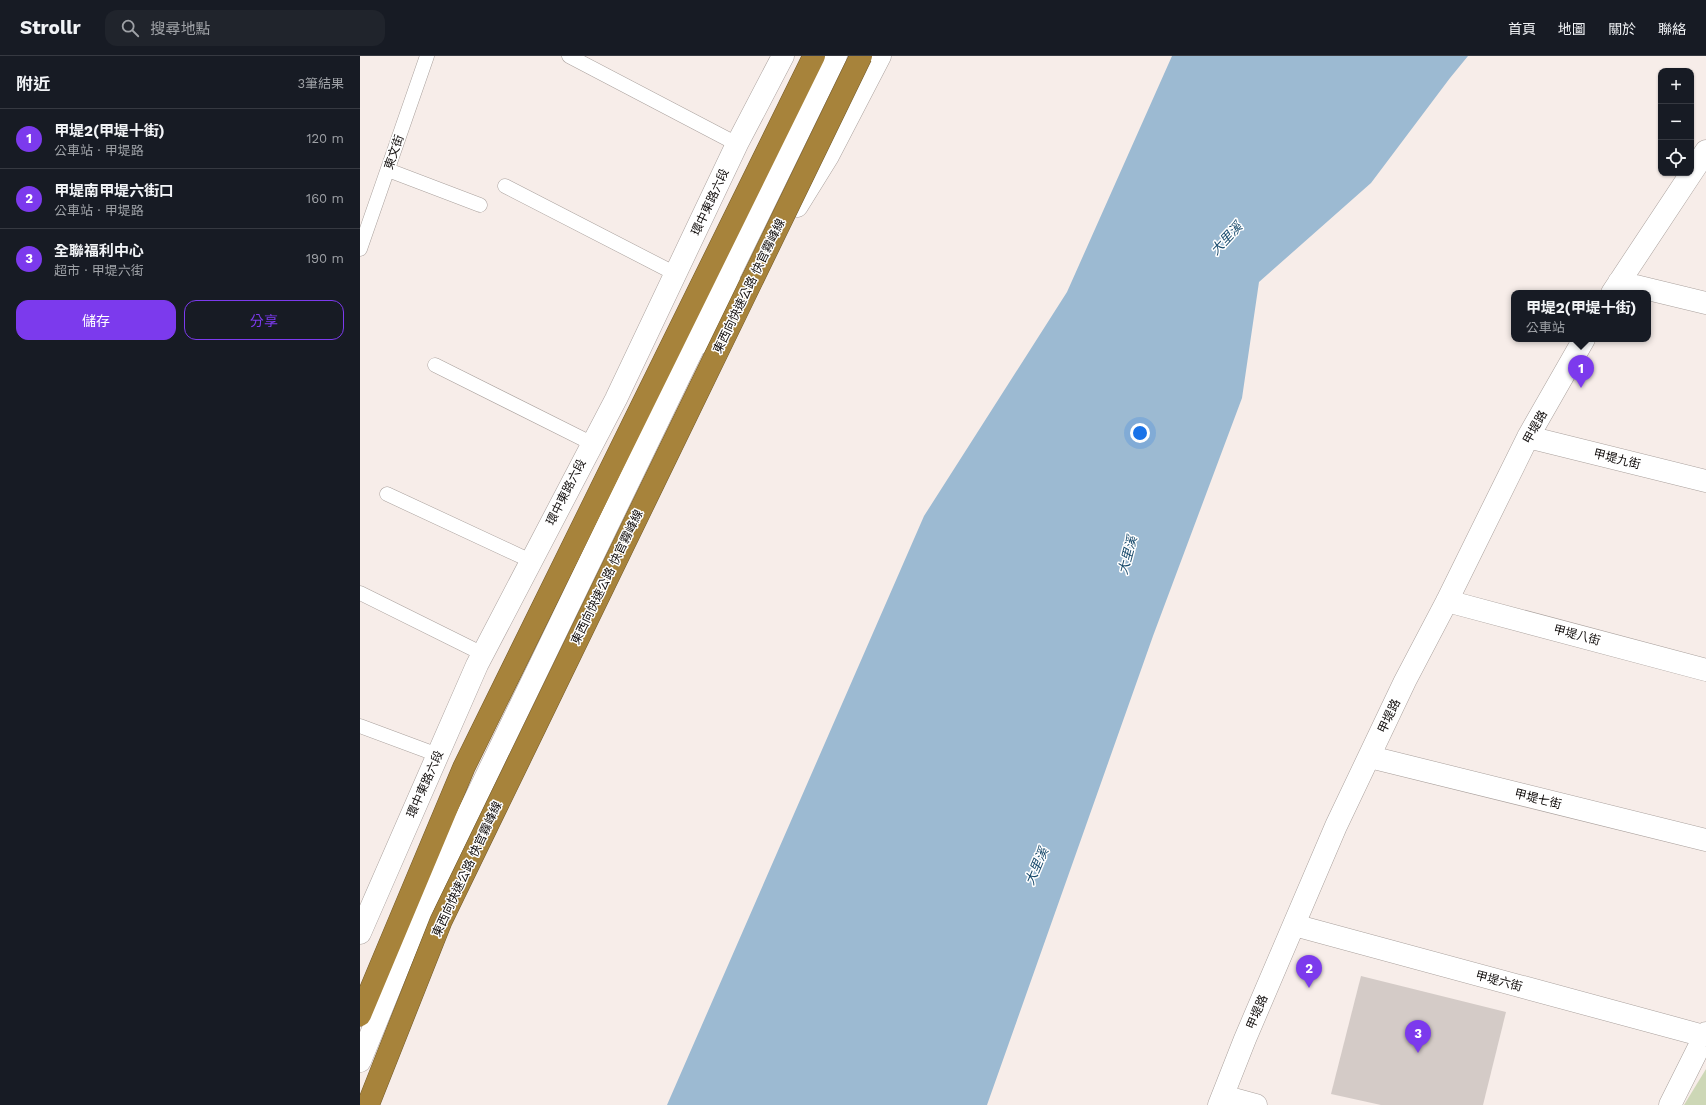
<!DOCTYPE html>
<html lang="zh-TW">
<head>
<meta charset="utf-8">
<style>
  body { margin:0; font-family:"Work Sans","Noto Sans TC",sans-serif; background:#20242c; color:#f1f3f6 }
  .controls { position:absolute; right:12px; top:12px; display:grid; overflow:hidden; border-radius:8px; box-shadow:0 1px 3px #0004 }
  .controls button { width:36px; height:36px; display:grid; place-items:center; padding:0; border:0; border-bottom:1px solid #363941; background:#171b24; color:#f1f3f6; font:20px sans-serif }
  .you { position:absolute; left:780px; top:377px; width:14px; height:14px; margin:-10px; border:3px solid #fff; border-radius:50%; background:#1a73e8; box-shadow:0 0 0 6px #1a73e833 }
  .badge { display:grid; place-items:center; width:26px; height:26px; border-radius:50%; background:#7c3aed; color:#fff; font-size:13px; font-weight:700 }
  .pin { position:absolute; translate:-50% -33px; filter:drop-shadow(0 1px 2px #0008) }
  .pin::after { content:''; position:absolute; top:21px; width:14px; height:12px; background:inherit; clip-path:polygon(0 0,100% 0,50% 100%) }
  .popup { position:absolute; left:1151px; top:234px; width:140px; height:52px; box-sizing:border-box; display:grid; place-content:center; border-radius:8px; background:#171b24; filter:drop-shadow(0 1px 3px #0005); font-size:13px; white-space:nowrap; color:#9ea1a6 }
  .popup b { font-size:15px; color:#f1f3f6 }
  .popup::after { content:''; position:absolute; left:50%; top:100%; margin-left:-8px; border:8px solid transparent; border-top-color:#171b24 }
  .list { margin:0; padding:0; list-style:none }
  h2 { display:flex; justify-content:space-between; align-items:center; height:52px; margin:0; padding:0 16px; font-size:17px }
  h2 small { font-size:13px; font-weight:400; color:#9ea1a6 }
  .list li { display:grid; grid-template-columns:26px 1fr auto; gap:12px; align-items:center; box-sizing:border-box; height:60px; padding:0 16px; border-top:1px solid #363941 }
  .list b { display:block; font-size:15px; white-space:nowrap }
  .list p { margin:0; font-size:13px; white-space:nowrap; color:#9ea1a6 }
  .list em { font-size:13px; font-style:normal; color:#9ea1a6 }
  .actions { display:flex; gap:8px; padding:12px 16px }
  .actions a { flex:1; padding:9px 0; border:1px solid #7c3aed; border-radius:12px; text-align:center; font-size:14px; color:#7c3aed }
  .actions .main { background:#7c3aed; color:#fff }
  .icon { flex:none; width:22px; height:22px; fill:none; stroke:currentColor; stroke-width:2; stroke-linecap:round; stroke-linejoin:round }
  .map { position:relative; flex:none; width:1346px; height:1049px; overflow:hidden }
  header { display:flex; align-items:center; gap:24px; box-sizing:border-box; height:56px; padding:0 20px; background:#171b24; border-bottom:1px solid #363941 }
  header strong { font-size:19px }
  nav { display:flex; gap:22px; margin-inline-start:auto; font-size:14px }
  .search { width:280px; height:36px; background:#20242c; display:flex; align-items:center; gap:10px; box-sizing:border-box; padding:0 14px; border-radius:12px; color:#9ea1a6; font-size:15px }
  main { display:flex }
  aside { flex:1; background:#171b24 }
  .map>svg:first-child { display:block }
  .green { fill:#cdd7b6 }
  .water { fill:#9cbad2 }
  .building { fill:#d4cbc7 }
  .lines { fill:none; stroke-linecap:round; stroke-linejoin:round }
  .lane-casing { stroke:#aaa19d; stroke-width:15 }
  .street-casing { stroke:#aaa19d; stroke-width:23 }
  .secondary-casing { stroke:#aaa19d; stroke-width:23 }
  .highway-casing { stroke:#725a2b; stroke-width:23 }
  .lane { stroke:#fff; stroke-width:14 }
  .street { stroke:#fff; stroke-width:22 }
  .secondary { stroke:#fff; stroke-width:22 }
  .highway { stroke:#a7833b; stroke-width:22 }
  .highway-bridge-casing { stroke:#725a2b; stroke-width:23; stroke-linecap:butt }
  .highway-bridge { stroke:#a7833b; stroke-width:22 }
  .labels { text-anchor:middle; stroke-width:3; stroke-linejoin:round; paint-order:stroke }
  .street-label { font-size:12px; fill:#110d0c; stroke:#fff }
  .water-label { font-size:13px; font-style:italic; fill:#17496b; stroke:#fff }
</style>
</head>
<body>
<header>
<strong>Strollr</strong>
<div class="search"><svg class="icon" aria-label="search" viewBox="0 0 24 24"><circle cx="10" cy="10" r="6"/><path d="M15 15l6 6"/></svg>搜尋地點</div>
<nav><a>首頁</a><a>地圖</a><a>關於</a><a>聯絡</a></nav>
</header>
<main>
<aside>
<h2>附近<small>3筆結果</small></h2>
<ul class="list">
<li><span class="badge">1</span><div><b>甲堤2(甲堤十街)</b><p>公車站 · 甲堤路</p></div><em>120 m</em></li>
<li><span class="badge">2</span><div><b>甲堤南甲堤六街口</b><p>公車站 · 甲堤路</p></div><em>160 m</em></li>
<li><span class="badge">3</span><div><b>全聯福利中心</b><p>超市 · 甲堤六街</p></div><em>190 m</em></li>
</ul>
<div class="actions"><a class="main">儲存</a><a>分享</a></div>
</aside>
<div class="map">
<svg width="1346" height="1049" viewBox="0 0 1346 1049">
  <rect width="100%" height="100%" fill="#f7ede9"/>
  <path class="green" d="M1346 1013V1049H1324Z"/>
  <path class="water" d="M812 0H1108L1090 22 1011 127 899 226 882 342 793 580 627 1049H307L564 460 707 236Z"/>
  <path class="building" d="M1001 920 1146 956 1123 1049H1021L971 1038Z"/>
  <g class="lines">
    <defs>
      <path id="lane" d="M209 0 377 88
        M28 114 120 149
        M145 130 316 218
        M0 193 67 0
        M75 309 231 387
        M27 438 171 505
        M0 537 123 598
        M0 670 78 699"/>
      <path id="street" d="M437 150 468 100 520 0
        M1259 226 1346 247
        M1252 237 1346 95
        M342 286 382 233
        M1168 381 1346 425
        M1087 545 1346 614
        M1010 701 1346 784
        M934 869 1344 980
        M863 1040 896 1049
        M859 1049 885 983 976 770 1045 625 1087 545 1168 381 1224 283
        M1310 1049 1346 977"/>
      <path id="secondary" d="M0 877 117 609 256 343 377 88 423 0
        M0 1005 64 849 324 311 476 0"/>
      <path id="highway" d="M0 959 104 711 454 0"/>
    </defs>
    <use href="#lane" class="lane-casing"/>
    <use href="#street" class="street-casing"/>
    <use href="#secondary" class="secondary-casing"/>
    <use href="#highway" class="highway-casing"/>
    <use href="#lane" class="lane"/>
    <use href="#street" class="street"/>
    <use href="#secondary" class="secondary"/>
    <use href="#highway" class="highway"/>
    <defs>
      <path id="highway-bridge" d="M8 1049 81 865 501 0"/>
    </defs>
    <use href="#highway-bridge" class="highway-bridge-casing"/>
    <use href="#highway-bridge" class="highway-bridge"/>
  </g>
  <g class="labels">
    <g class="street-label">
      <text transform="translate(34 96) rotate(-71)" y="4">東文街</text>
      <text transform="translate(350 146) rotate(-65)" y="4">環中東路六段</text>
      <text transform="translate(389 230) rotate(-64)" y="4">東西向快速公路 快官霧峰線</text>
      <text transform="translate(1175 371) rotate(-61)" y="4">甲堤路</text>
      <text transform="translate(1257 403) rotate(14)" y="4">甲堤九街</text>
      <text transform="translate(206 436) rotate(-63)" y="4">環中東路六段</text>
      <text transform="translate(247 521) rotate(-64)" y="4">東西向快速公路 快官霧峰線</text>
      <text transform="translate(1217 579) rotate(15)" y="4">甲堤八街</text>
      <text transform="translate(1029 660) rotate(-65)" y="4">甲堤路</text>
      <text transform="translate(65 728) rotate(-66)" y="4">環中東路六段</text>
      <text transform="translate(1178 743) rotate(14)" y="4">甲堤七街</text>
      <text transform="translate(107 813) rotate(-65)" y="4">東西向快速公路 快官霧峰線</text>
      <text transform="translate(1139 925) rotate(15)" y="4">甲堤六街</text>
      <text transform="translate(897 956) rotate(-67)" y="4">甲堤路</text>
    </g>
    <g class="water-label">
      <text transform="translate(866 182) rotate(-47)" y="5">大里溪</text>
      <text transform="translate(767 499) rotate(-75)" y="5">大里溪</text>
      <text transform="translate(676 810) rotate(-67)" y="5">大里溪</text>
    </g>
  </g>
</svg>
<div class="controls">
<button>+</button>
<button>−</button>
<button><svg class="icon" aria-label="locate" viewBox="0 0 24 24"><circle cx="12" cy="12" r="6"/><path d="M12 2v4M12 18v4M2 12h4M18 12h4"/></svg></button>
</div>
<div class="you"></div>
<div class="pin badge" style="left:1221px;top:332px">1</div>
<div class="popup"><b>甲堤2(甲堤十街)</b>公車站</div>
<div class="pin badge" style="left:949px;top:932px">2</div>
<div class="pin badge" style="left:1058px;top:997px">3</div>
</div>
</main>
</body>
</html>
